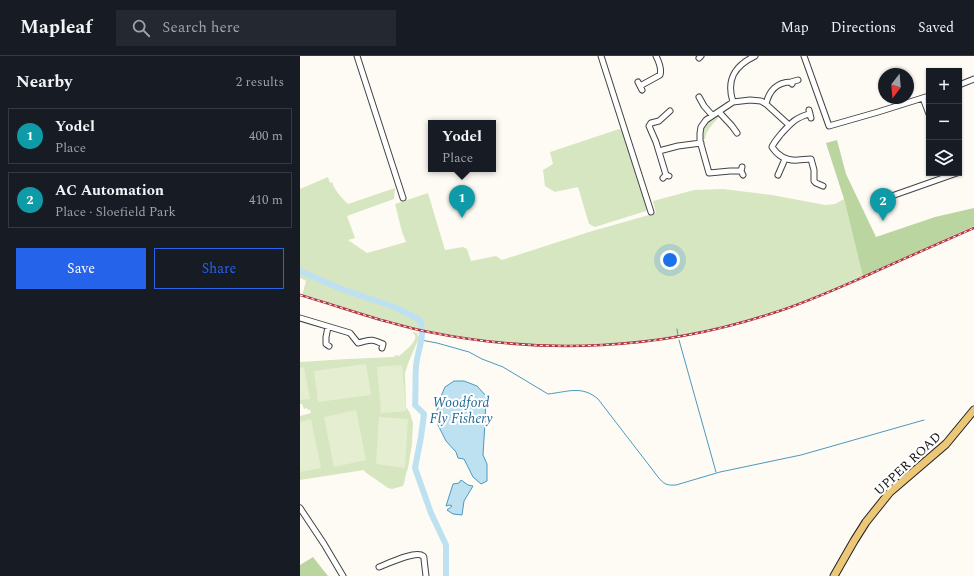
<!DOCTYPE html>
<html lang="en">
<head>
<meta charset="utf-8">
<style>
  body { margin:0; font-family:Spectral,serif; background:#242831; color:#f1f3f6 }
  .controls { position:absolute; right:12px; top:12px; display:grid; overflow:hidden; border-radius:0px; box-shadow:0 1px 3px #0004 }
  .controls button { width:36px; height:36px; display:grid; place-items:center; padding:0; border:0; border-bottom:1px solid #363941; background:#171b24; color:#f1f3f6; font:20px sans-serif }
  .compass { position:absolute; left:578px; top:12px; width:36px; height:36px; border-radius:50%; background:#171b24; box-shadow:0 1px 3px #0004; rotate:196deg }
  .you { position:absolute; left:370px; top:204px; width:14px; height:14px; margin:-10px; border:3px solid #fff; border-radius:50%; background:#1a73e8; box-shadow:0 0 0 6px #1a73e833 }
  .badge { display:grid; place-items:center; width:26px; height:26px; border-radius:50%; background:#2563eb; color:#fff; font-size:13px; font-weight:700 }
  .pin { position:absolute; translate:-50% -33px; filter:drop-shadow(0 1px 2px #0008) }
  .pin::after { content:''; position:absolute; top:21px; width:14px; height:12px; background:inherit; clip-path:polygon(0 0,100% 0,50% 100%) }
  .popup { position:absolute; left:128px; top:64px; width:68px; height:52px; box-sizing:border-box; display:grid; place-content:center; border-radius:0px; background:#171b24; filter:drop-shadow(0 1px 3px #0005); font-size:13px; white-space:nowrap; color:#9ea1a6 }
  .popup b { font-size:15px; color:#f1f3f6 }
  .popup::after { content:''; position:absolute; left:50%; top:100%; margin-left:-8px; border:8px solid transparent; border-top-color:#171b24 }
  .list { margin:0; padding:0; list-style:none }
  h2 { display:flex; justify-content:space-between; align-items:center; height:52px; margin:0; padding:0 16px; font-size:17px }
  h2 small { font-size:13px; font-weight:400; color:#9ea1a6 }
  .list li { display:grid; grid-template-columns:26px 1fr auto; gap:12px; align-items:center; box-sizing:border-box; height:56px; margin:0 8px 8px; padding:0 8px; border:1px solid #363941; border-radius:0px }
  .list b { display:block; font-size:15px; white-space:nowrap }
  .list p { margin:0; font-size:13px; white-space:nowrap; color:#9ea1a6 }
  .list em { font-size:13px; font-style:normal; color:#9ea1a6 }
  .actions { display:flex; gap:8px; padding:12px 16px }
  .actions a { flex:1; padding:9px 0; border:1px solid #2563eb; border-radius:0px; text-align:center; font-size:14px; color:#2563eb }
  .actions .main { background:#2563eb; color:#fff }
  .icon { flex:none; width:22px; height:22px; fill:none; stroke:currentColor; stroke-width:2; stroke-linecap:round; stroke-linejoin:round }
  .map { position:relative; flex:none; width:674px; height:520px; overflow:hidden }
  header { display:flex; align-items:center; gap:24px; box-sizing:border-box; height:56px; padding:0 20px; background:#171b24; border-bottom:1px solid #363941 }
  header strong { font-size:19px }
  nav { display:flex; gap:22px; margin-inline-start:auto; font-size:14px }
  .search { width:280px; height:36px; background:#242831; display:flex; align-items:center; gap:10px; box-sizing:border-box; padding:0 14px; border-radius:0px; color:#9ea1a6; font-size:15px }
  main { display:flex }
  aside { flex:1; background:#171b24 }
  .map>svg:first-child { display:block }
  .green { fill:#d6e6c0 }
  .forest { fill:#bbd5a0 }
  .pitch { fill:#e6eed1 }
  .water { fill:#bde1f1; stroke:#4b99c0 }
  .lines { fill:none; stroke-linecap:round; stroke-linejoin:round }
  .stream { stroke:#4b99c0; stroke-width:1 }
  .river { stroke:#bde1f1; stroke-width:6 }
  .minor-casing { stroke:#434343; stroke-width:7 }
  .major-casing { stroke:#212121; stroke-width:9 }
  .minor { stroke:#fff; stroke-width:5 }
  .major { stroke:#ebc777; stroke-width:7 }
  .rail-casing { stroke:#b33543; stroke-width:2.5 }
  .rail { stroke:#fff; stroke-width:1; stroke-dasharray:3; stroke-linecap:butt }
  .labels { text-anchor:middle; stroke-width:4; stroke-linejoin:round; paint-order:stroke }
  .street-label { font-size:13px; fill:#101010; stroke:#fff }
  .water-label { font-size:14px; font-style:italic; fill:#246c96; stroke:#fff }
</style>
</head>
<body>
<header>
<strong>Mapleaf</strong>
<div class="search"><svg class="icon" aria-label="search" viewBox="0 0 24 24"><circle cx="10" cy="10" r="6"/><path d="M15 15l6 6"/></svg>Search here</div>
<nav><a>Map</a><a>Directions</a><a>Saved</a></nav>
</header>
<main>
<aside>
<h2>Nearby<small>2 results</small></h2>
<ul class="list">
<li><span class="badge" style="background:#0f9aa8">1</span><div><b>Yodel</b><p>Place</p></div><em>400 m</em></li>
<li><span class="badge" style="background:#0f9aa8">2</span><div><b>AC Automation</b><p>Place · Sloefield Park</p></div><em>410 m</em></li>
</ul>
<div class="actions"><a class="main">Save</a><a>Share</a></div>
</aside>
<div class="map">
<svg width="674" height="520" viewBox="0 0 674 520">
  <rect width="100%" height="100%" fill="#fefbf4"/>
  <path class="green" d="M419 59 420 60C414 67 406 74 405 83H402C401 70 407 64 419 59Z
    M319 73 323 75 348 151 346 155 295 171 289 168 278 131 255 136 245 130 243 114 253 108 250 96Z
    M28 121 30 127 32 126C35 135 41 141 48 148L95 132 94 143 47 160 55 182 48 184 67 197 106 186 102 176 95 148 128 137 145 194 163 191 167 193 171 205 196 200 202 204 289 176 356 157 353 145 394 134 423 133 472 139 525 149 535 148 544 143 563 221C527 237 491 252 453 264 342 296 223 299 111 272L2 240 6 225 0 222V133Z
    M112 276 117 277 119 282 109 305 105 317 106 351 110 357 113 367 112 388 108 412 106 418 104 427 103 430 92 433 88 432 65 416 64 414 0 424V360L11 357 10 354H8L7 352 4 353 2 348H0V306L47 303 94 301 96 299 99 300C103 297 118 285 115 279 114 278 113 277 112 276Z"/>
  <path class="forest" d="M537 84 546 118 576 181 635 161 674 152V170L563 221 544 143 526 87Z
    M13 501 28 520H0V509Z"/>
  <path class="pitch" d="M66 308 71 339 18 346 14 315Z
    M102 309 106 355 81 357 77 311Z
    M4 311 10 343 0 344V312Z
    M56 354 66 404 34 411 24 361Z
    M79 361 108 363 105 412 76 408Z
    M11 363 21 412 0 416V366Z"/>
  <path class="water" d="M154 325H164L177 330 186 340 185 366 183 399 187 408V425L181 428 173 421 164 403 158 402 156 396 146 385 138 369 137 355 139 345 145 331Z
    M161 424 168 429 173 430 164 445 162 459 153 458 147 454 152 450 150 449 146 450 153 428 159 427Z"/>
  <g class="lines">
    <path class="stream" d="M377 273 378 280
      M121 284 137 287 169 296 182 303 203 311 248 338C267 336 282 329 298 343L355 417C362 426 364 430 376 429L420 416 501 399 624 364
      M379 284 416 416"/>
    <path class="river" d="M0 215 39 232 97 252 120 264C126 279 117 295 116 311 115 323 116 336 115 349L124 358 121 381 115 412 131 457 146 489V520"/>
    <defs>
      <path id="minor" d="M57 0 103 142
        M301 0 351 156
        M504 0 529 70 578 56 629 40
        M399 2 401 0
        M338 26 342 34
        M492 28 491 26 498 24
        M659 29 674 23
        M340 30 360 19C362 13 359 6 356 0
        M399 41 404 50 412 59
        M623 42 629 58
        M433 46C426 24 434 10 455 0
        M466 48C469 35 477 26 491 26
        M509 54 511 62
        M419 56 432 70 437 77
        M509 58C495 62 491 67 481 78 478 82 474 86 472 91 478 100 487 105 498 104 502 104 506 103 511 103L514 114V125L516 127 523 130
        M359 95 378 90 401 87
        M442 111 441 115 443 119
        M441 115H430L409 117 400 85V77L401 71 406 64 433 46 450 44 461 45 466 48 489 69
        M366 119 356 86 349 70 351 67 359 65 370 55
        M478 119 485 103
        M363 122 366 119 369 120
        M586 142 657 117
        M0 262 50 277 58 287C71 284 70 282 83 288L82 292
        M28 271 26 281V288L29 290
        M0 452 24 488 43 520
        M79 511C87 508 116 494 123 500 124 500 124 502 124 503L126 520"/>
      <path id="major" d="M534 520 554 485 566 466 590 436 646 388 674 354"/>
    </defs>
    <use href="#minor" class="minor-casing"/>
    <use href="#major" class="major-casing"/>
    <use href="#minor" class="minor"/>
    <use href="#major" class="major"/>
    <defs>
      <path id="rail" d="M0 239C27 247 54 256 81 264 97 268 112 273 129 276 243 299 362 294 473 257 505 247 536 233 568 219 603 203 638 188 674 172"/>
    </defs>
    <use href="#rail" class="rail-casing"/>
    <use href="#rail" class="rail"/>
  </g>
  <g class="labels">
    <g class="street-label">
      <text transform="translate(607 407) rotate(-43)" y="5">UPPER ROAD</text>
    </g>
    <g class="water-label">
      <text x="161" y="351">Woodford<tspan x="161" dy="16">Fly Fishery</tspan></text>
    </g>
  </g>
</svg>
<div class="controls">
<button>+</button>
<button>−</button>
<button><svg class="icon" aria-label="layers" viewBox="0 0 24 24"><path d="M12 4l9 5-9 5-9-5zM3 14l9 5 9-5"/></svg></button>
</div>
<svg class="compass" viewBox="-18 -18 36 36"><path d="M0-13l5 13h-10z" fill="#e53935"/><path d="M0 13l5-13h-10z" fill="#9ea1a6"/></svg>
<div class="you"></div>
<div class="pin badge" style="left:162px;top:162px;background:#0f9aa8">1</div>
<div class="popup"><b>Yodel</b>Place</div>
<div class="pin badge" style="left:583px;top:165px;background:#0f9aa8">2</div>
</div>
</main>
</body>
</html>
